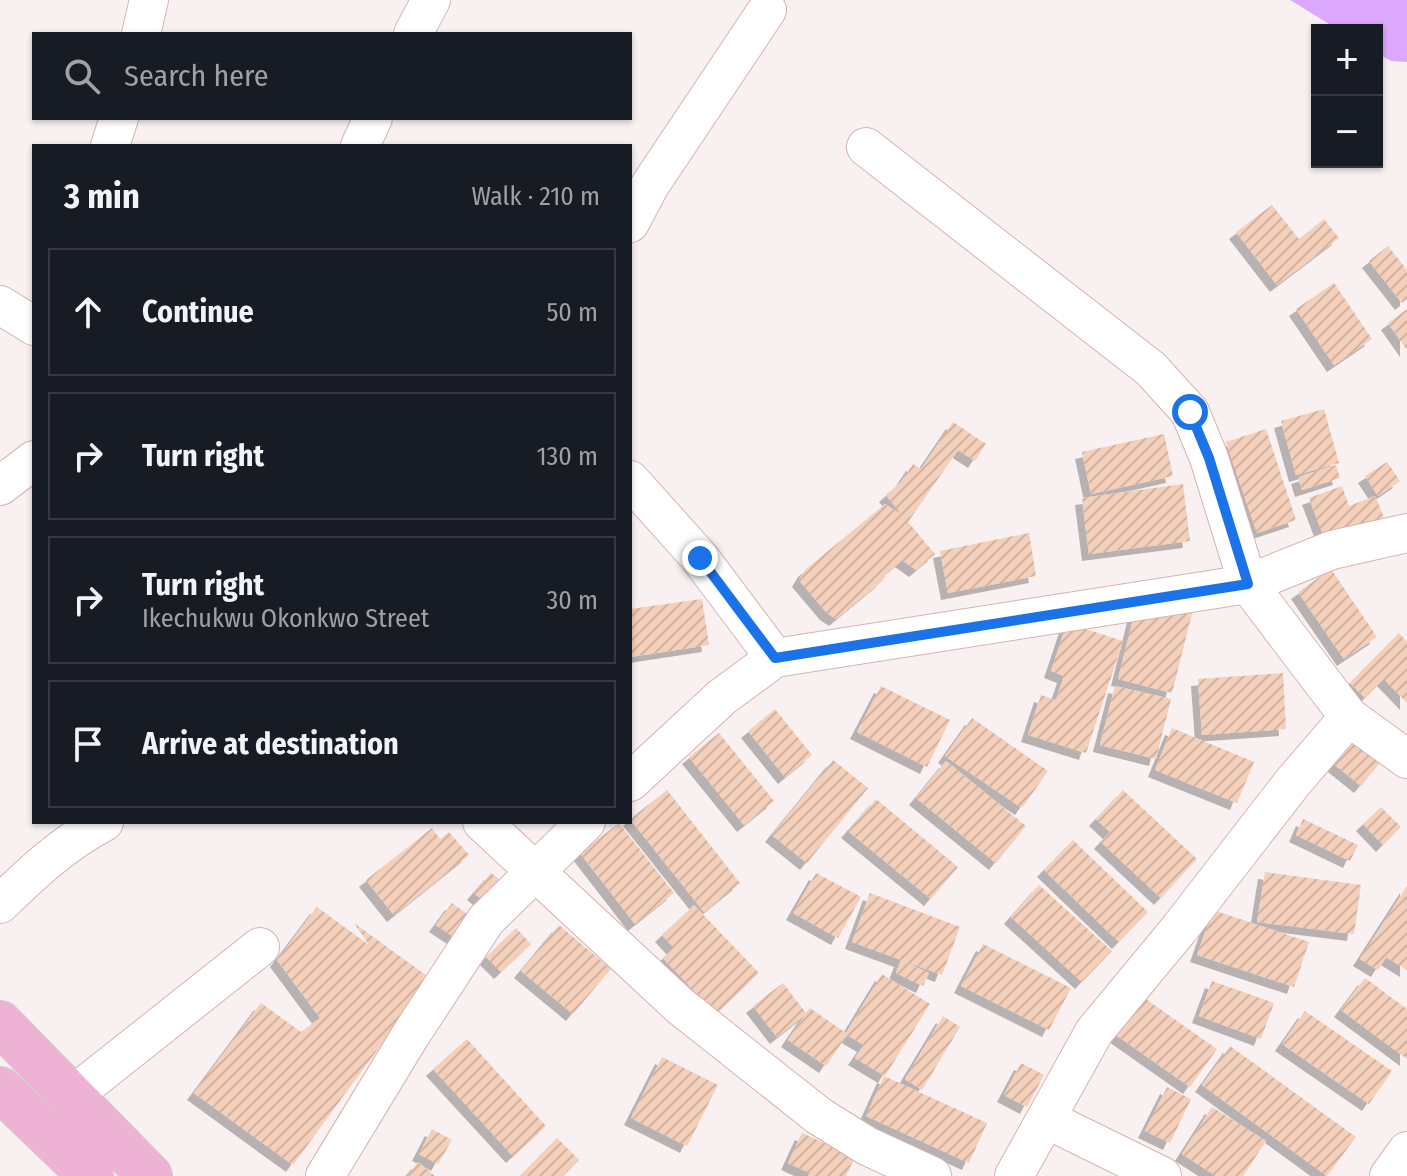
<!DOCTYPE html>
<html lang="en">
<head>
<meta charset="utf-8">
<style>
  body { margin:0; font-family:"Fira Sans Condensed",sans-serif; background:#242831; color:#f1f3f6 }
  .controls { position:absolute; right:24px; top:24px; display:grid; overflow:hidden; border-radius:0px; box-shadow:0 2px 6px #0004 }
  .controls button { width:72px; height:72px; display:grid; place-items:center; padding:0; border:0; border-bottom:2px solid #363941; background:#171b24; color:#f1f3f6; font:40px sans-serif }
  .stop { position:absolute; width:24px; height:24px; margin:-18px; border:6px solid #1a73e8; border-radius:50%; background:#fff }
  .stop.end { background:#1a73e8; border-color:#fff; box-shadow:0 2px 8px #0008 }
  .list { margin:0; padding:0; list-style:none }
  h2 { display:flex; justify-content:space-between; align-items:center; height:104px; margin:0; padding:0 32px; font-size:34px }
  h2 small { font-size:26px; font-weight:400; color:#9ea1a6 }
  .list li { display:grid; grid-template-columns:52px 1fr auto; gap:24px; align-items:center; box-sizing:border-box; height:128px; margin:0 16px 16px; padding:0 16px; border:2px solid #363941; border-radius:0px }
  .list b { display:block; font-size:30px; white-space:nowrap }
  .list p { margin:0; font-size:26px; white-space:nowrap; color:#9ea1a6 }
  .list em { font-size:26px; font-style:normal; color:#9ea1a6 }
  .icon { flex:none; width:44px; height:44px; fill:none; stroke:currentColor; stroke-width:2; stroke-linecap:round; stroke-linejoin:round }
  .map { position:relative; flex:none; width:1407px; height:1176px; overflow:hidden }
  .search { position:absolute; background:#171b24; box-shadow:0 2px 6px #0004; left:32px; top:32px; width:600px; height:88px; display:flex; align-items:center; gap:20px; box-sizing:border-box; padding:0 28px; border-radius:0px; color:#9ea1a6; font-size:30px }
  .panel { position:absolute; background:#171b24; box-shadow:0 2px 6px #0004; left:32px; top:144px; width:600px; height:680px; border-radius:0px }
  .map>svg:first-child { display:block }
  .water { fill:#dca8fe }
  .building { fill:url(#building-hatch); filter:url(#shadow) }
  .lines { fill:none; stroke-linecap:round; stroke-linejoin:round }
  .minor-casing { stroke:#d8b2b2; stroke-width:40 }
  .major-casing { stroke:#d0cdcd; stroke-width:46 }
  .minor { stroke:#fff; stroke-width:38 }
  .major { stroke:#eeb2d5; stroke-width:44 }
  .route { stroke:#1a73e8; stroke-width:10 }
</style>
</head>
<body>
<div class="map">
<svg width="1407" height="1176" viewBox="0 0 1407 1176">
  <defs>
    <pattern id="building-hatch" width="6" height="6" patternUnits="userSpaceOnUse" patternTransform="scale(2)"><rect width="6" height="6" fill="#f4cfb9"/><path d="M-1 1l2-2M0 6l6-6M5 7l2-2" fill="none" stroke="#d2b29f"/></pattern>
    <filter id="shadow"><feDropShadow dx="-7" dy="7" stdDeviation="0" flood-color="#0004"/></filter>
  </defs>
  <rect width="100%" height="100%" fill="#f9f1f1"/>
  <path class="water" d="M1290 0H1407V62L1391 61 1377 53V30H1339Z"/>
  <path class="building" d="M1272 205 1299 239 1324 219 1339 238 1277 285 1236 232Z
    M1388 246 1407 270V299L1402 303 1369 261Z
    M1334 283 1372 339 1334 365 1296 309Z
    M1407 309V350L1388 323Z
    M1324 409 1339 463 1296 475 1281 421Z
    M953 422 986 444 975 461 958 450 908 522 935 554 916 570 902 560 888 572 882 581 836 619 827 613 799 580 805 570 885 504 902 515 886 495 901 482 913 464 921 469Z
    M1266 429 1296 520 1257 533 1226 442Z
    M1164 434 1173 476 1091 494 1082 452Z
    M1387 462 1400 481 1378 496 1365 476Z
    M1336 465 1340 478 1302 490 1298 477Z
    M1183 484 1190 541 1089 554 1082 498Z
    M1342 486 1349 506 1375 496 1384 517 1325 540 1309 498Z
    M1029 533 1036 576 948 593 940 551Z
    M1331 569 1377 637 1344 659 1298 592Z
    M1140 592 1194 606 1172 693 1118 679Z
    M702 599 709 645 630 657V609Z
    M1067 623 1123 641 1086 753 1028 735 1041 695 1056 700 1064 676 1051 671Z
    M1399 633 1407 642V703L1384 679 1365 698 1350 683Z
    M1283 673 1286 729 1202 735 1198 679Z
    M881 686 950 720 927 767 857 732Z
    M1115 686 1171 699 1156 759 1100 745Z
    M775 709 812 755 785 777 748 731Z
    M972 718 1048 771 1022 808 945 756Z
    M1348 727 1385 757 1361 786 1325 757Z
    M1172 728 1254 762 1237 803 1155 770Z
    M719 733 774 801 744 825 689 757Z
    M833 760 868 788 807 863 772 835Z
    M946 761 1026 826 996 863 916 798Z
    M667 790 740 883 704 912 630 819Z
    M1123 790 1197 859 1161 898 1101 842 1110 832 1096 819Z
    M876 799 958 867 931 899 848 831Z
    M1381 807 1401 827 1383 845 1363 824Z
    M1303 819 1358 845 1350 861 1296 835Z
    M619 823 674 893 635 924 580 853Z
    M432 828 440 839 449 832 469 855 394 915 366 880Z
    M1073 840 1148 912 1119 942 1044 870Z
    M1265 872 1361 885 1354 934 1257 922Z
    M491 873 507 885 490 906 474 893Z
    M816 873 861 897 838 938 793 913Z
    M1039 885 1112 951 1082 982 1011 917Z
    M1407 886V970L1386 957 1378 970 1360 959Z
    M870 893 960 927 942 975 852 942Z
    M452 903 470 916 454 937 436 925Z
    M694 905 759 973 716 1014 663 958 674 948 662 935Z
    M317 907 369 945 354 923 430 978 293 1165 194 1093 261 1003 301 1032 320 1018 277 960Z
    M1213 910 1309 942 1294 987 1197 955Z
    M559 925 611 969 573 1014 521 971Z
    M516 928 531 944 501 972 486 957Z
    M983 944 1071 988 1049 1030 961 986Z
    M901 960 929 973 923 986 896 973Z
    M882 974 930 1004 885 1076 855 1058 864 1045 847 1035 826 1066 788 1040 805 1015 777 1037 753 1006 783 983 806 1013 810 1008 846 1033Z
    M1365 978 1407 1009V1059L1341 1010Z
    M1212 981 1274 1003 1261 1039 1199 1016Z
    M1143 997 1217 1049 1190 1087 1116 1035Z
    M1305 1011 1392 1071 1369 1104 1282 1044Z
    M943 1016 960 1027 922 1090 905 1079Z
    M467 1039 546 1126 513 1156 433 1069Z
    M1230 1046 1356 1137 1327 1176 1202 1085Z
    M662 1057 718 1085 687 1146 631 1118Z
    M1021 1063 1044 1075 1027 1107 1004 1095Z
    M884 1076 987 1123 969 1163 866 1116Z
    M1167 1087 1191 1099 1170 1143 1145 1131Z
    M1212 1107 1266 1141 1243 1176H1216L1182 1154Z
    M432 1129 452 1140 438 1164 419 1154Z
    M802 1133 855 1157 846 1176H808L810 1173 788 1163Z
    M557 1138 579 1160 563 1176H520Z
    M418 1162 435 1176H407Z"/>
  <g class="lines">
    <defs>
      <path id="minor" d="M141 34 149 0
        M413 34 431 0
        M110 146 119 118
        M360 146 373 118
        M866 147 1151 369 1190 412 1209 458 1248 584 1349 717 1293 782 1180 928 1094 1032 1014 1176
        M630 223 650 185 767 10
        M0 305 34 326
        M630 480 700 558 775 658
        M0 486 34 460
        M1349 717 1407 759
        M630 782 722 697 775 658 1248 584 1332 550 1407 533
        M482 822 680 1006 819 1116 867 1146 932 1176
        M0 904C33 872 64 843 104 822
        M72 1096 260 947
        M1046 1119 1162 1176
        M325 1176 410 1036 486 920 586 822
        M1389 1176 1407 1151"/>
      <path id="major" d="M0 1023 150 1176
        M0 1089 91 1176"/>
    </defs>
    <use href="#minor" class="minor-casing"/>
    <use href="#major" class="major-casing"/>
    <use href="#minor" class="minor"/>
    <use href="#major" class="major"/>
  </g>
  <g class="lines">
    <path class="route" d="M700 558 775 658 1248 584 1209 458 1190 412"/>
  </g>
</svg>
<div class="controls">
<button>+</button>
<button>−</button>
</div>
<div class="stop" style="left:1190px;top:412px"></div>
<div class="stop end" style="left:700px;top:558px"></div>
<div class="search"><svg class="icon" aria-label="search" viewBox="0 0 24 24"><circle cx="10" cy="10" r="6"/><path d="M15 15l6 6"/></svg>Search here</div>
<section class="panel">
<h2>3 min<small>Walk · 210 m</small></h2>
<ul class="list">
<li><svg class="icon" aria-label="ahead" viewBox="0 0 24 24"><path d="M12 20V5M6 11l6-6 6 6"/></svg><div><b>Continue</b></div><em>50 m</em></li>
<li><svg class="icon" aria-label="right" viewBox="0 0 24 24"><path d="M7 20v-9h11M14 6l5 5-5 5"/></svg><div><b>Turn right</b></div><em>130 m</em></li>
<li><svg class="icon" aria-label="right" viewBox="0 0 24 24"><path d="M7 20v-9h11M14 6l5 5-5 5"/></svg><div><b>Turn right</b><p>Ikechukwu Okonkwo Street</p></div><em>30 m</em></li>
<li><svg class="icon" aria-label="arrive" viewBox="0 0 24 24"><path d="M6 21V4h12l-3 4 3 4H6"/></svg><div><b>Arrive at destination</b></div></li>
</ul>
</section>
</div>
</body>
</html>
